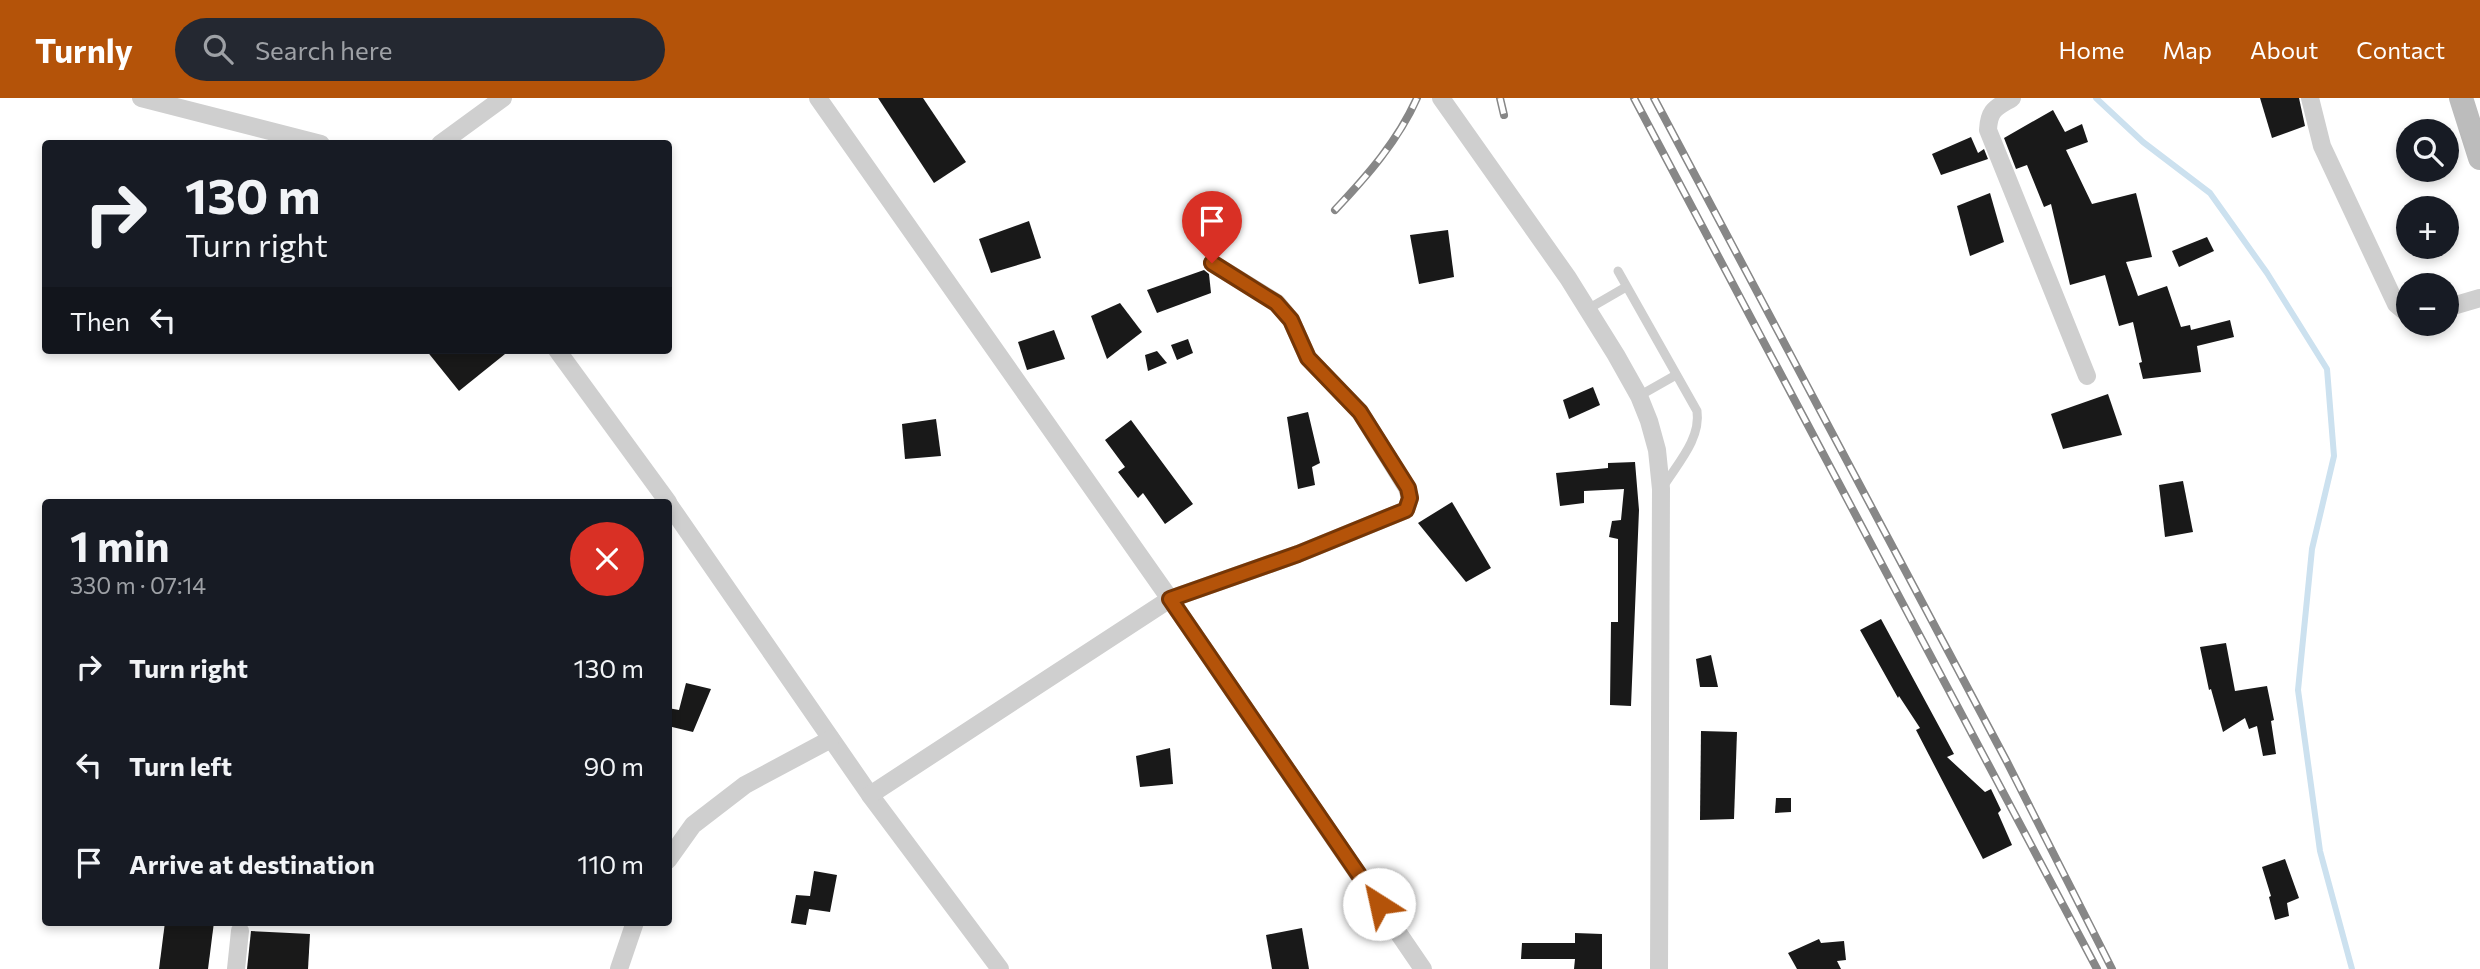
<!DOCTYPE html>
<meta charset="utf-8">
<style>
body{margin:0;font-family:Commissioner,sans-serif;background:#242831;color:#f1f3f6;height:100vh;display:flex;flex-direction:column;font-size:26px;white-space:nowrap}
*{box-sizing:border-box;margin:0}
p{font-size:23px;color:#9ea1a6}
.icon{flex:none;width:38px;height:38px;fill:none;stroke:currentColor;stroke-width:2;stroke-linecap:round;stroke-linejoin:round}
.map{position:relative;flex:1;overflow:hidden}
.side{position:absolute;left:42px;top:401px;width:630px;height:427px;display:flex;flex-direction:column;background:#171b24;border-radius:7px;box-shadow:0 4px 10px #0003}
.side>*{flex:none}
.guide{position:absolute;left:42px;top:42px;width:630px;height:214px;border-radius:7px;box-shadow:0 4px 10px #0003;background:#171b24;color:#f1f3f6;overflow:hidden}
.fabs{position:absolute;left:2396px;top:21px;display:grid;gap:14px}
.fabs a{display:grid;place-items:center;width:63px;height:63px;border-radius:50%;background:#171b24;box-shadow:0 4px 10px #0003;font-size:35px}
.pin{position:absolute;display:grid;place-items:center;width:60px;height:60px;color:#fff;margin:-72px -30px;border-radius:50% 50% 50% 0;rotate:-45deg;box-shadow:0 0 7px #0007}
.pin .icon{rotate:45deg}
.me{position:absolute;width:77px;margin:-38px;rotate:325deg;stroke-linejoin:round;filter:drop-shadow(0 0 5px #0008)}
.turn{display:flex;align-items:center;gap:24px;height:147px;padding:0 28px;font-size:32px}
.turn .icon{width:91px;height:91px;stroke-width:2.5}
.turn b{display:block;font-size:49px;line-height:60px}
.then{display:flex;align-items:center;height:66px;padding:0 28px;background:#0003;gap:14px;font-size:26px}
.round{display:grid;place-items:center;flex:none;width:74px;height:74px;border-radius:37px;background:#242831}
.overview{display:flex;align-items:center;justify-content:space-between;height:119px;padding:0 28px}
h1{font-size:42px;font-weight:700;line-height:52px}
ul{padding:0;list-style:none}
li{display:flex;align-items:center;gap:21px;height:98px;padding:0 28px}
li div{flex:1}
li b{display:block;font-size:26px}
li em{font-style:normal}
header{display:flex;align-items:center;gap:42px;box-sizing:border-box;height:98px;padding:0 35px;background:#b45309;color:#fff}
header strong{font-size:33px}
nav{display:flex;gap:38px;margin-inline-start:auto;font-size:24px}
.search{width:490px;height:63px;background:#242831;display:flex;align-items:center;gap:18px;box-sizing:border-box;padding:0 24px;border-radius:38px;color:#9ea1a6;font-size:26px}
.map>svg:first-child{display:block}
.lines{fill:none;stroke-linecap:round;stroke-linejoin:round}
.stream{stroke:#cce1ef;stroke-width:6}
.building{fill:#191919}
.service{stroke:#cfcfcf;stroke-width:9}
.minor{stroke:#cfcfcf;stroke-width:18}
.secondary{stroke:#bcbcbc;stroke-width:24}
.rail-casing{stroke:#878787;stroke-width:8}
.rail{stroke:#fff;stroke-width:5;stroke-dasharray:16;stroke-linecap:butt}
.route-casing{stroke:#753606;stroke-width:18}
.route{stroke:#b45309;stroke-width:12}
</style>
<header>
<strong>Turnly</strong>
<div class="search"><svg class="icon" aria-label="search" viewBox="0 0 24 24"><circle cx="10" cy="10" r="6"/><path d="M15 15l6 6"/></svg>Search here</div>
<nav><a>Home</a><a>Map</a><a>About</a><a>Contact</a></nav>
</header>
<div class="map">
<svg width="2480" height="871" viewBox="0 0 2480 871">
<rect width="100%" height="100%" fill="#fff"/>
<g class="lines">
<!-- stream -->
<path class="stream" d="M2096 0 2143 44 2210 95 2267 175 2327 271 2334 358 2312 451 2298 592 2320 753 2352 871"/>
</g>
<!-- building -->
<g class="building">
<path d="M878 0H923L966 64 934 85Z"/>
<path d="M2260 0H2299L2305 28 2272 40Z"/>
<path d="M2053 12 2065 34 2082 26 2088 44 2066 52 2092 106 2136 95 2152 159 2126 164 2138 198 2167 188 2181 229 2190 227 2191 232 2230 222 2234 239 2197 248 2201 274 2143 281 2139 265 2142 264 2133 224 2119 228 2105 177 2070 187 2051 106 2044 109 2027 67 2016 71 2004 40Z"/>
<path d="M1971 39 1978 55 1984 51 1988 61 1941 77 1932 56Z"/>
<path d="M1990 95 2004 144 1970 158 1957 108Z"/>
<path d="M1029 123 1041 160 991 175 979 141Z"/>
<path d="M1448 132 1454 179 1419 186 1410 137Z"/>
<path d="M2207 139 2214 153 2179 169 2172 153Z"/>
<path d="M1204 172 1209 176 1211 195 1157 215 1147 192Z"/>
<path d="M1120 205 1142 234 1107 261 1091 218Z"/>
<path d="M1054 232 1065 261 1027 272 1018 244Z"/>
<path d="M1188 241 1193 255 1177 262 1171 247Z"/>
<path d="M426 252H510L459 293Z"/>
<path d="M1157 253 1167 265 1148 273 1145 257Z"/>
<path d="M1593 289 1600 307 1569 321 1563 302Z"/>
<path d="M2108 296 2122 337 2063 351 2051 316Z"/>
<path d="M1308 314 1320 365 1312 369 1315 387 1298 391 1287 319Z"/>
<path d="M936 321 941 358 905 361 902 326Z"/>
<path d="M1131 322 1193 406 1165 426 1143 395 1138 400 1118 374 1125 369 1105 342Z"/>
<path d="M1635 364 1639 412 1631 608 1610 607 1611 524H1618V441L1609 439 1612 423 1621 422 1624 391 1584 393V405L1560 408 1556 375 1608 370V365Z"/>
<path d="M2183 383 2193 434 2165 439 2159 387Z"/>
<path d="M1452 404 1491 470 1466 484 1418 425Z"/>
<path d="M1881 521 1954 656 1947 659 1985 694 1991 691 2001 712 1998 715 2012 747 1983 761 1916 632 1920 630 1899 598 1898 600 1860 532Z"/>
<path d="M2226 545 2235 593 2267 588 2274 622 2271 623 2276 656 2263 658 2257 628 2249 631 2245 620 2223 634 2211 591 2209 592 2200 549Z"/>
<path d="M1711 557 1718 589H1700L1696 561Z"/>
<path d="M686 585 711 591 693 634 668 628V610L679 612Z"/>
<path d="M1701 633 1737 634 1734 721 1700 722Z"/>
<path d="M1170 650 1173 686 1140 689 1136 658Z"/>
<path d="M1776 700H1791V714L1775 715Z"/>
<path d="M2285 761 2299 800 2287 805 2289 818 2275 822 2269 799 2271 798 2262 769Z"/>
<path d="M814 773 837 777 830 814 809 811 806 827 791 825 796 797 810 798Z"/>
<path d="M165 824H214L208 871H159Z"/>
<path d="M1302 830 1309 871H1272L1266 837Z"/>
<path d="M251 833 310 836 308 871H247Z"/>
<path d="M1575 835 1602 836V871H1574L1575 861H1521L1522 845H1575Z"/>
<path d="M1819 841 1821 845 1844 843 1846 862 1837 863 1841 871H1797L1788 855Z"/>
</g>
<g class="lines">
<!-- service -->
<g class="service">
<path d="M1618 173 1697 313C1701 341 1677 366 1663 389"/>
<path d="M1588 211 1626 189"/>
<path d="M1639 298 1676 277"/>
</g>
<!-- minor -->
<g class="minor">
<path d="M141 0 321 46"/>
<path d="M818 0 1170 501 1423 871"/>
<path d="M1441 0 1568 180 1616 257 1639 298 1649 323 1657 352 1661 391 1659 871"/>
<path d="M2012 0C1996 10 1989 11 1988 32L2087 278"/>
<path d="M2310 0 2322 48 2396 206 2408 216"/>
<path d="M440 46 503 0"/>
<path d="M2446 210 2480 200"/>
<path d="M557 252 668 404"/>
<path d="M668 405 870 697 1000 871"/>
<path d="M870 697 1170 501 1298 456 1406 412 1410 400 1407 390 1360 314 1308 260 1291 222 1277 205 1212 165"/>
<path d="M668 762 693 727 745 687 831 641"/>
<path d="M236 871 240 833"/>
<path d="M619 871 635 824"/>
</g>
<!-- secondary -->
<path class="secondary" d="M2461 0 2480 60"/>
<defs>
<g id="rail">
<path d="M1500 0 1504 17"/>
<path d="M1634 0 2097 871"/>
<path d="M1654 0 2006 662 2112 871"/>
<path d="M1335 112C1367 78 1398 43 1417 0"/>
</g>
</defs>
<!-- rail casing -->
<use href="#rail" class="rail-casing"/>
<!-- rail -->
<use href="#rail" class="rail"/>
</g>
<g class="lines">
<defs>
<path id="route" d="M1212 165 1276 205 1291 222 1308 260 1360 314 1408 390 1410 400 1406 412 1298 456 1170 501 1379 806"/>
</defs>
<!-- route casing -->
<use href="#route" class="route-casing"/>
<!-- route -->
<use href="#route" class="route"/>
</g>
</svg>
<div class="fabs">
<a><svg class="icon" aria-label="search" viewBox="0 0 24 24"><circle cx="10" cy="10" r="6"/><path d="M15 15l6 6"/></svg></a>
<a>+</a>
<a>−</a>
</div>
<div class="pin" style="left:1212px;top:165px;background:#d93025"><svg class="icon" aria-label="arrive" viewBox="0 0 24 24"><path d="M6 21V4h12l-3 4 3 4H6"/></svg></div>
<svg class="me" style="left:1379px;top:806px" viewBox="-20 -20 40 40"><circle r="19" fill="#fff"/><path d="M0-13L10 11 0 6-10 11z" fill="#b45309"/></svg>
<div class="guide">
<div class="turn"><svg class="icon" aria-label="right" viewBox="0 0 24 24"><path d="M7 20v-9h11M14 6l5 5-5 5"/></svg><div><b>130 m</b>Turn right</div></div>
<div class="then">Then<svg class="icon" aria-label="left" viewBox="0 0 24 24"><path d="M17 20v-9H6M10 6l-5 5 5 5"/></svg></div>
</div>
<section class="side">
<div class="overview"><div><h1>1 min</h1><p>330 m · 07:14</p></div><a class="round" style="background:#d93025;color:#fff"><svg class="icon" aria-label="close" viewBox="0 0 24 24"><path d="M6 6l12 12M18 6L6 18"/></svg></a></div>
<ul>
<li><svg class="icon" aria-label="right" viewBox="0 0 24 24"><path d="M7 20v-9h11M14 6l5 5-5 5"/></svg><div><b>Turn right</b></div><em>130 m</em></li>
<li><svg class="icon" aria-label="left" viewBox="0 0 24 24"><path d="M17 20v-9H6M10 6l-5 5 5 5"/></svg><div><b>Turn left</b></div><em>90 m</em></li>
<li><svg class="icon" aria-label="arrive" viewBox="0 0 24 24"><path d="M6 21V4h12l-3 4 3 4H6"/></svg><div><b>Arrive at destination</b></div><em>110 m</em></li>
</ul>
</section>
</div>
